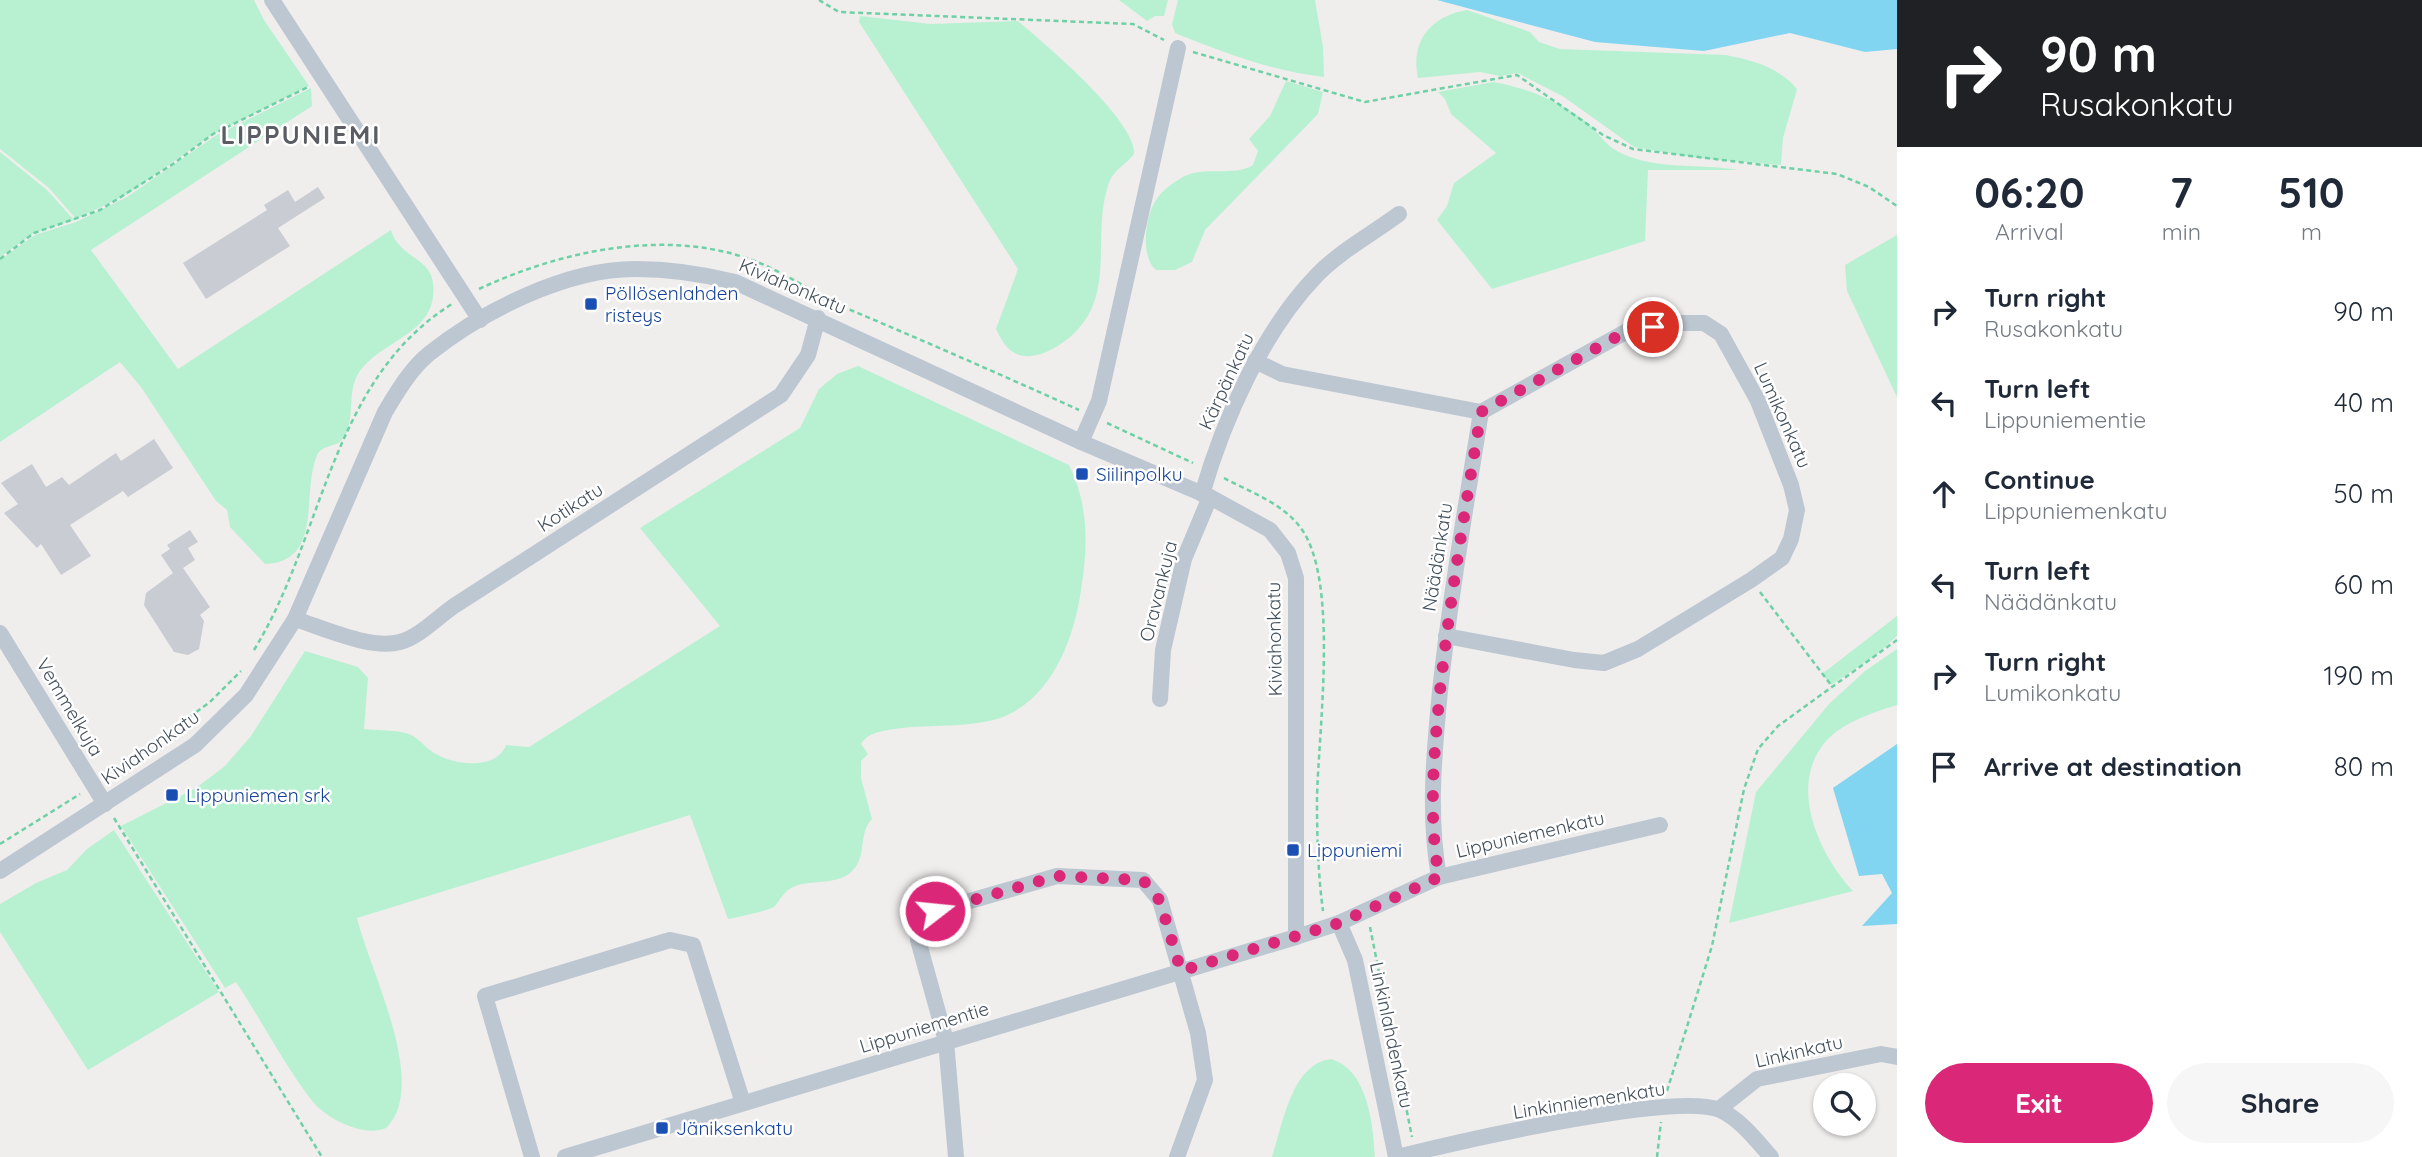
<!DOCTYPE html>
<meta charset="utf-8">
<style>
body{margin:0;font-family:Quicksand,sans-serif;background:#f6f6f7;color:#1f2937;height:100vh;display:flex;flex-direction:column;font-size:26px;white-space:nowrap}
*{box-sizing:border-box;margin:0}
p{font-size:23px;color:#747a83}
.icon{flex:none;width:38px;height:38px;fill:none;stroke:currentColor;stroke-width:2;stroke-linecap:round;stroke-linejoin:round}
.map{position:relative;flex:1;overflow:hidden}
.panel{display:flex;flex-direction:column;background:#fff;width:525px}
.panel>*{flex:none}
.guide{background:#202124;color:#fff;overflow:hidden}
.controls{position:absolute;left:1813px;top:1073px;display:grid;gap:14px}
.controls a{display:grid;place-items:center;width:63px;height:63px;border-radius:50%;background:#fff;box-shadow:0 2px 5px #0004;font-size:35px}
.pin{position:absolute;display:grid;place-items:center;width:60px;height:60px;color:#fff;margin:-30px;border:4px solid #fff;border-radius:50%;box-shadow:0 2px 7px #0007}
.me{position:absolute;width:77px;margin:-38px;rotate:74deg;stroke-linejoin:round;filter:drop-shadow(0 0 5px #0008)}
.turn{display:flex;align-items:center;gap:24px;height:147px;padding:0 28px;font-size:32px}
.turn .icon{width:91px;height:91px;stroke-width:2.5}
.turn b{display:block;font-size:49px;line-height:60px}
.eta{display:flex;justify-content:space-evenly;align-items:center;height:119px;text-align:center}
.eta b{font-size:42px;font-weight:700;line-height:49px}
.button{display:flex;gap:14px;margin-top:auto;padding:14px 28px}
.button a{flex:1;height:80px;border-radius:42px;background:#db2777;color:#fff;font-size:28px;font-weight:700;line-height:80px;text-align:center}
.button a+a{background:#f6f6f7;color:#1f2937}
ul{padding:0;list-style:none}
li{display:flex;align-items:center;gap:21px;height:91px;padding:0 28px}
li div{flex:1}
li b{display:block;font-size:26px}
li em{font-style:normal}
main{display:flex;flex:1;min-height:0}
.map>svg:first-child{display:block}
.green{fill:#b8f1d1}
.water{fill:#82d5f1}
.building{fill:#c9ccd3}
.lines{fill:none;stroke-linecap:round;stroke-linejoin:round}
.path{stroke:#6ed1a5;stroke-width:2.5;stroke-dasharray:5 3.5;stroke-linecap:butt}
.minor{stroke:#bdc7d1;stroke-width:16}
.route{stroke:#db2777;stroke-width:12;stroke-dasharray:0 21.6}
.transit-dot{fill:#1a4fb4;stroke:#fff;stroke-width:2.5}
.labels{text-anchor:middle;dominant-baseline:central;stroke-width:5;stroke-linejoin:round;paint-order:stroke}
.street-label{font-size:19px;fill:#44505c;stroke:#fff}
.transit-label{font-size:19px;fill:#164399;stroke:#fff;text-anchor:start}
.district-label{font-size:26px;font-weight:bold;letter-spacing:2px;fill:#5a5d63;stroke:#fff}
</style>
<main>
<div class="map">
<svg width="1897" height="1157" viewBox="0 0 1897 1157">
<rect width="100%" height="100%" fill="#f0eded"/>
<!-- green -->
<g class="green">
<path d="M0 0H254L264 20 309 86 213 134 126 195 76 219 49 188 0 149Z"/>
<path d="M1119 0H1168L1164 16H1155L1147 21Z"/>
<path d="M1178 0H1315L1323 47 1324 77C1271 71 1225 53 1175 33L1172 24Z"/>
<path d="M1467 10 1530 32 1539 42 1560 49 1726 55C1755 61 1778 67 1797 89L1783 138 1781 165 1698 158 1634 147 1564 97 1518 73 1500 76 1480 72 1418 78C1410 41 1431 16 1467 10Z"/>
<path d="M860 16 930 24 1018 21C1044 43 1137 121 1134 154 1125 166 1113 169 1108 186 1091 238 1118 297 1069 338 1059 346 1044 355 1031 356 1012 358 1003 344 996 329L1018 269 859 22Z"/>
<path d="M1286 81 1323 92 1318 114 1205 230 1192 262 1175 270H1156C1140 257 1145 216 1156 200 1162 190 1175 181 1185 176 1206 166 1234 177 1253 165L1258 151 1249 139 1270 116Z"/>
<path d="M1493 82C1528 88 1562 102 1590 125 1598 133 1607 146 1617 151 1653 171 1699 163 1738 170H1648L1645 241 1492 289 1437 220 1447 206 1454 183 1496 153 1451 114 1445 99 1438 92Z"/>
<path d="M311 88 312 106 91 250 178 369 391 230C399 258 430 257 433 283 439 335 380 339 358 374 346 394 357 423 341 441 334 447 325 445 318 453 300 491 325 562 265 564L230 527 227 510 216 501 141 387 120 362 0 442V260L35 235 76 222 127 197 215 136Z"/>
<path d="M0 152 47 190 74 220 34 233 0 257Z"/>
<path d="M1897 235V397L1847 291 1845 265Z"/>
<path d="M858 366 1069 465C1089 505 1088 547 1081 590 1073 646 1046 712 984 722 952 728 919 724 888 730 877 732 867 734 861 744L868 754 861 761V778L872 819C858 834 867 854 854 869 841 885 816 880 798 885 785 889 783 896 775 906 770 911 737 917 728 919L690 815 357 918C369 969 430 1085 386 1128 365 1138 327 1119 313 1102 284 1065 262 1021 236 982L225 988 121 826 196 788 225 766 251 736 305 651 358 667 368 678 364 729C378 731 402 729 413 736 420 740 426 748 434 753 453 765 496 771 506 745L529 747 720 626 640 528 800 428 819 389 837 374Z"/>
<path d="M1897 616V636L1876 655 1831 685 1822 674Z"/>
<path d="M1897 649V705C1874 712 1847 721 1830 737 1785 781 1818 854 1853 891L1729 923 1756 792 1829 704 1865 671Z"/>
<path d="M114 830 219 992 88 1070 0 932V904L36 883 67 870 87 849Z"/>
<path d="M1331 1059C1368 1070 1373 1124 1375 1157H1272C1283 1125 1291 1064 1331 1059Z"/>
</g>
<!-- water -->
<g class="water">
<path d="M1437 0H1897V49L1865 52 1790 33 1704 51 1595 42Z"/>
<path d="M1897 744V924L1862 926 1892 893 1882 874 1859 876 1833 788Z"/>
</g>
<!-- building -->
<g class="building">
<path d="M318 187 325 198 278 228 290 246 206 299 183 263 267 210 264 205 288 190 295 202Z"/>
<path d="M154 439 173 468 128 497 123 491 70 525 91 556 61 575 41 544 37 548 4 513 18 504 1 483 32 464 46 487 62 477 69 485 116 453 121 461Z"/>
<path d="M190 530 198 542 188 548 195 560 183 568 210 607 200 615 204 621 199 649 188 655 174 652 144 605 146 593 173 573 161 555 170 549 167 545Z"/>
</g>
<g class="lines">
<!-- path -->
<g class="path">
<path d="M819 0 839 12 1133 24 1164 40"/>
<path d="M1193 52 1365 102 1517 75 1603 135 1633 149 1837 174 1869 187 1897 206"/>
<path d="M0 259 34 233 100 210 173 164 213 134 308 87"/>
<path d="M479 289C560 251 665 228 752 260 785 272 814 294 846 308 924 341 1002 375 1079 410"/>
<path d="M1107 423 1193 463"/>
<path d="M1224 478C1250 492 1282 503 1300 527 1340 578 1318 733 1317 799 1317 837 1318 874 1323 911"/>
<path d="M1760 592 1831 685"/>
<path d="M254 650C324 537 330 380 452 304"/>
<path d="M107 777 210 702 241 671"/>
<path d="M114 818 322 1157"/>
<path d="M0 844 80 794"/>
<path d="M1370 927 1412 1137"/>
<path d="M1667 1091 1712 946 1744 789 1758 749 1778 726 1897 640"/>
<path d="M1657 1157 1661 1122"/>
</g>
<!-- minor -->
<g class="minor">
<path d="M272 0 480 320"/>
<path d="M1255 361 1282 374 1481 412 1629 330 1676 323H1704L1721 334 1758 401 1791 485 1797 510 1791 539 1782 558 1751 580 1638 649 1604 663 1574 660 1446 636"/>
<path d="M1081 442 1099 401 1178 48"/>
<path d="M1202 494C1224 419 1262 332 1317 275 1339 252 1372 234 1399 214"/>
<path d="M295 619C323 628 371 650 400 642 419 637 438 617 454 606L781 395 808 355 818 318"/>
<path d="M0 633 105 804"/>
<path d="M1160 699 1163 650 1184 559 1210 497"/>
<path d="M0 871 195 745 246 695 295 619 385 412C397 392 411 368 430 353 483 311 566 269 635 269 669 269 703 274 735 282L1081 442 1210 497 1270 530 1288 553 1296 578V937"/>
<path d="M1439 877C1428 815 1434 754 1440 691 1450 598 1466 505 1481 412"/>
<path d="M1339 923 1355 960 1396 1157"/>
<path d="M1719 1109 1757 1079 1881 1054 1897 1057"/>
<path d="M532 1157 485 996 670 940 693 945 743 1103"/>
<path d="M565 1157 1296 937 1339 923 1439 877 1660 825"/>
<path d="M956 1157 946 1041 918 940 921 922 935 911 1057 876 1143 880 1160 900 1198 1033 1205 1080 1177 1157"/>
<path d="M1397 1157C1453 1143 1675 1091 1720 1110 1740 1119 1757 1141 1771 1157"/>
</g>
</g>
<g class="lines">
<!-- route -->
<path class="route" d="M935 911 1057 876 1143 880 1160 901 1181 971 1339 923 1439 877C1428 815 1434 754 1440 691 1450 598 1466 505 1481 412L1629 330 1653 327"/>
</g>
<!-- markers -->
<g class="transit-dot">
<rect x="584" y="297" width="14" height="14" rx="3.5"/>
<rect x="1075" y="467" width="14" height="14" rx="3.5"/>
<rect x="165" y="788" width="14" height="14" rx="3.5"/>
<rect x="1286" y="843" width="14" height="14" rx="3.5"/>
<rect x="655" y="1121" width="14" height="14" rx="3.5"/>
</g>
<g class="labels">
<!-- street labels -->
<g class="street-label">
<text transform="translate(793 286) rotate(23)">Kiviahonkatu</text>
<text transform="translate(1226 381) rotate(-65)">Kärpänkatu</text>
<text transform="translate(1783 415) rotate(66)">Lumikonkatu</text>
<text transform="translate(570 507) rotate(-33)">Kotikatu</text>
<text transform="translate(1437 557) rotate(-81)">Näädänkatu</text>
<text transform="translate(1158 591) rotate(-76)">Oravankuja</text>
<text transform="translate(1274 639) rotate(-91)">Kiviahonkatu</text>
<text transform="translate(70 707) rotate(59)">Vemmelkuja</text>
<text transform="translate(150 747) rotate(-35)">Kiviahonkatu</text>
<text transform="translate(1530 834) rotate(-13)">Lippuniemenkatu</text>
<text transform="translate(924 1027) rotate(-17)">Lippuniementie</text>
<text transform="translate(1392 1035) rotate(78)">Linkinlahdenkatu</text>
<text transform="translate(1799 1051) rotate(-13)">Linkinkatu</text>
<text transform="translate(1589 1100) rotate(-9)">Linkinniemenkatu</text>
</g>
<!-- transit labels -->
<g class="transit-label">
<text x="605" y="293">Pöllösenlahden<tspan x="605" dy="22">risteys</tspan></text>
<text x="1096" y="474">Siilinpolku</text>
<text x="186" y="795">Lippuniemen srk</text>
<text x="1307" y="850">Lippuniemi</text>
<text x="676" y="1128">Jäniksenkatu</text>
</g>
<!-- district labels -->
<g class="district-label">
<text x="301" y="134">LIPPUNIEMI</text>
</g>
</g>
</svg>
<div class="controls">
<a><svg class="icon" aria-label="search" viewBox="0 0 24 24"><circle cx="10" cy="10" r="6"/><path d="M15 15l6 6"/></svg></a>
</div>
<div class="pin" style="left:1653px;top:327px;background:#d93025"><svg class="icon" aria-label="arrive" viewBox="0 0 24 24"><path d="M6 21V4h12l-3 4 3 4H6"/></svg></div>
<svg class="me" style="left:935px;top:911px" viewBox="-20 -20 40 40"><circle r="17" fill="#db2777" stroke="#fff" stroke-width="3"/><path d="M0-11L8 9 0 5-8 9z" fill="#fff"/></svg>
</div>
<section class="panel">
<div class="guide">
<div class="turn"><svg class="icon" aria-label="right" viewBox="0 0 24 24"><path d="M7 20v-9h11M14 6l5 5-5 5"/></svg><div><b>90 m</b>Rusakonkatu</div></div>
</div>
<div class="eta">
<div><b>06:20</b><p>Arrival</p></div>
<div><b>7</b><p>min</p></div>
<div><b>510</b><p>m</p></div>
</div>
<ul>
<li><svg class="icon" aria-label="right" viewBox="0 0 24 24"><path d="M7 20v-9h11M14 6l5 5-5 5"/></svg><div><b>Turn right</b><p>Rusakonkatu</p></div><em>90 m</em></li>
<li><svg class="icon" aria-label="left" viewBox="0 0 24 24"><path d="M17 20v-9H6M10 6l-5 5 5 5"/></svg><div><b>Turn left</b><p>Lippuniementie</p></div><em>40 m</em></li>
<li><svg class="icon" aria-label="ahead" viewBox="0 0 24 24"><path d="M12 20V5M6 11l6-6 6 6"/></svg><div><b>Continue</b><p>Lippuniemenkatu</p></div><em>50 m</em></li>
<li><svg class="icon" aria-label="left" viewBox="0 0 24 24"><path d="M17 20v-9H6M10 6l-5 5 5 5"/></svg><div><b>Turn left</b><p>Näädänkatu</p></div><em>60 m</em></li>
<li><svg class="icon" aria-label="right" viewBox="0 0 24 24"><path d="M7 20v-9h11M14 6l5 5-5 5"/></svg><div><b>Turn right</b><p>Lumikonkatu</p></div><em>190 m</em></li>
<li><svg class="icon" aria-label="arrive" viewBox="0 0 24 24"><path d="M6 21V4h12l-3 4 3 4H6"/></svg><div><b>Arrive at destination</b></div><em>80 m</em></li>
</ul>
<div class="button"><a>Exit</a><a>Share</a></div>
</section>
</main>
